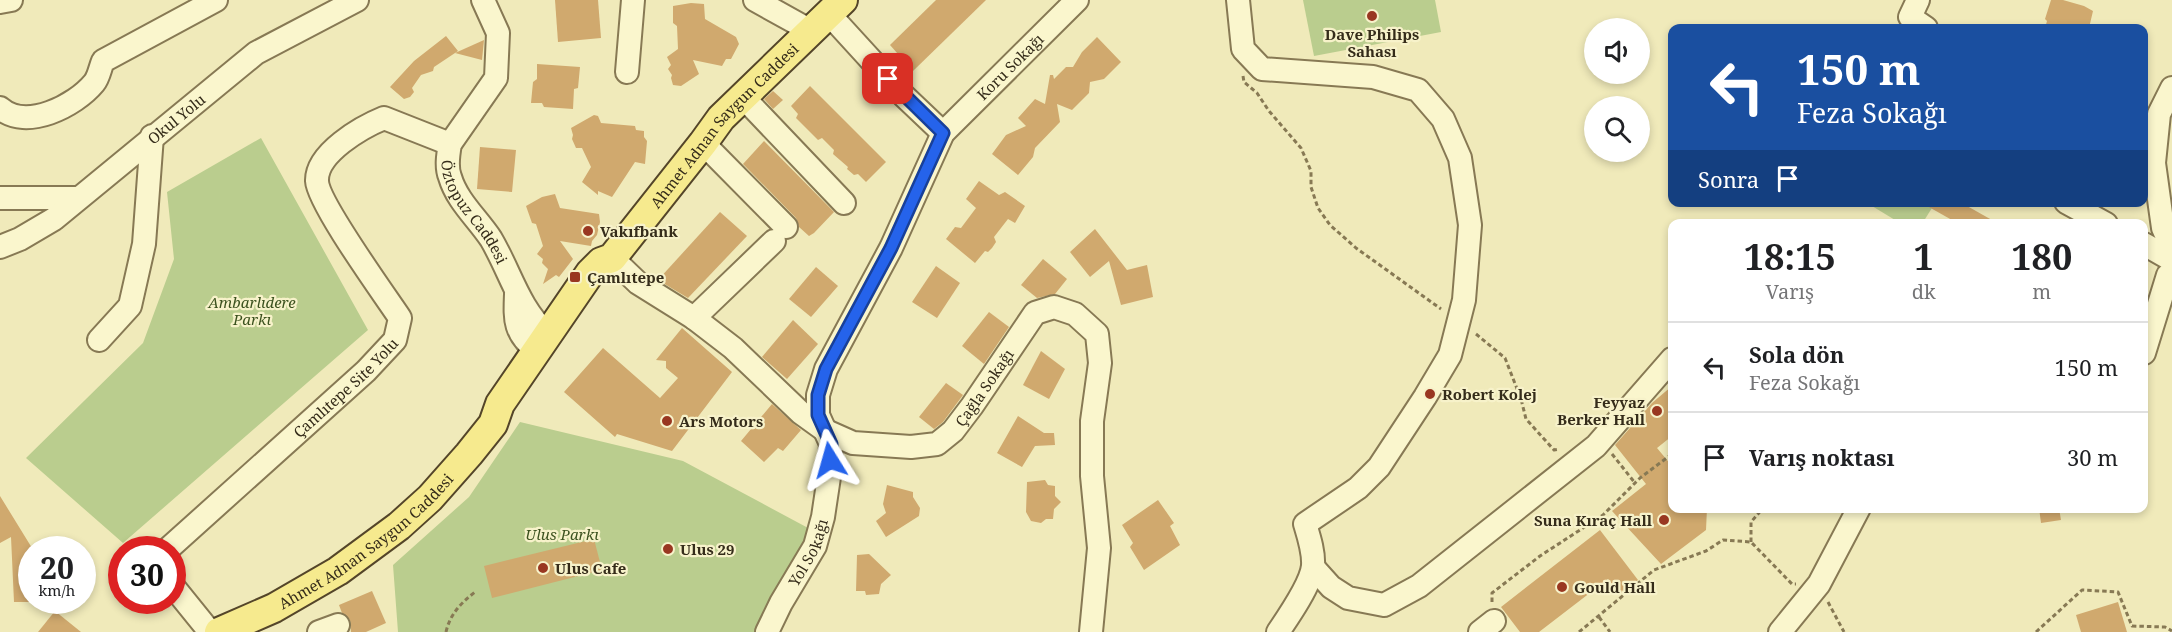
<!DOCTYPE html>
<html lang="tr">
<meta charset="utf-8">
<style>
body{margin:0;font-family:"Noto Serif",serif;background:#f2f2f2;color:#202124;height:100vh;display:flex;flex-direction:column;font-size:22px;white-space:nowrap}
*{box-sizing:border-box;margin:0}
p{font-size:20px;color:#757577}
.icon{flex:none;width:33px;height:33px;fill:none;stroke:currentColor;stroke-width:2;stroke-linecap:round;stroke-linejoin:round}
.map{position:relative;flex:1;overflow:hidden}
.side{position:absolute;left:1668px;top:219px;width:480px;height:294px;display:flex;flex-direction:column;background:#fff;border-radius:12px;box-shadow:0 3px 9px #0003}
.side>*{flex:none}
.top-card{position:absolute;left:1668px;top:24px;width:480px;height:183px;border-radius:12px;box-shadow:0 3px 9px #0003;background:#1a4fa0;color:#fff;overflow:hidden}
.fabs{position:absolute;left:1584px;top:18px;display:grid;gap:12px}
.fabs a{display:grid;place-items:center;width:66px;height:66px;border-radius:50%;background:#fff;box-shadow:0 3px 9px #0003;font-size:30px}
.speed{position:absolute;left:18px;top:536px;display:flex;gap:12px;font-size:30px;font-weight:700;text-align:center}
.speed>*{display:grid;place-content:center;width:78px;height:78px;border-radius:50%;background:#fff;box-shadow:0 3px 9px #0003;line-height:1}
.speed small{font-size:15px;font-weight:400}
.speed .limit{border:9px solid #d22;background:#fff;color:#111}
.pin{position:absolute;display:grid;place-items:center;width:51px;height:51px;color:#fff;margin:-26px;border-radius:12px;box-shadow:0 3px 9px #0006}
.me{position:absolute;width:66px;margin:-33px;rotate:352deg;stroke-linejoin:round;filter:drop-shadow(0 0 4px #0008)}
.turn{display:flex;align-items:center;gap:21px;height:126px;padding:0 30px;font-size:27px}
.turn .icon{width:78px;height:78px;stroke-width:2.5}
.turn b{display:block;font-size:42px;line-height:51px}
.then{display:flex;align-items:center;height:57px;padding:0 30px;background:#0003;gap:12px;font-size:22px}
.eta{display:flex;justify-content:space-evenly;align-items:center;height:102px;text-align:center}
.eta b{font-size:36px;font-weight:700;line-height:42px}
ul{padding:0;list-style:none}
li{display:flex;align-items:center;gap:18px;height:90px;padding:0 30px;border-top:2px solid #e0e0e0}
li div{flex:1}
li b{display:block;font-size:22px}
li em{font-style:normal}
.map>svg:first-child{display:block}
.green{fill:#bacd8e}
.building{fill:#d0a96e}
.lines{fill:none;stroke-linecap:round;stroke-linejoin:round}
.minor-casing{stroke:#877954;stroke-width:26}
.major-casing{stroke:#544529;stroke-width:32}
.path{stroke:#877954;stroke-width:3;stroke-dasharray:4.5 3;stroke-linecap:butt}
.minor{stroke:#faf6cd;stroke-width:22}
.major{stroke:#f6ea8e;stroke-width:28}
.route-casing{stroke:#184099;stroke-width:15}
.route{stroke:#2563eb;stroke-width:10}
.poi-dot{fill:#993721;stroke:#f7f2ca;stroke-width:2}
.labels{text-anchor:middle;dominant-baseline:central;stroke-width:4.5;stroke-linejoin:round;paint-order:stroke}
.poi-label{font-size:15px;font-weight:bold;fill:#352c1a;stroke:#f7f2ca;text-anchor:start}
.street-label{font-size:15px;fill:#352c1a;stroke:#f7f2ca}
.park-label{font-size:15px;font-style:italic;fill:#3c521f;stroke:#f7f2ca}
</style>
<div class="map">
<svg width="2172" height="632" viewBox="0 0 2172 632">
<rect width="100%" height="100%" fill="#f0eaba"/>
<!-- green -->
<g class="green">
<path d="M1303 0H1435L1441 32 1314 56Z"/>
<path d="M261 138 368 330 123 543 26 458 143 343 174 259 167 192Z"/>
<path d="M1867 203H1935L1922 224 1900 223Z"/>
<path d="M520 422 683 461 810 529 759 632H398L393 565 469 497Z"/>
</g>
<!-- building -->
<g class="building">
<path d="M555 0H598L601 38 558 42Z"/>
<path d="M936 0H986L913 71 890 45Z"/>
<path d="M2051 0H2063L2084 6 2093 11 2089 28H2045L2047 21 2045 19Z"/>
<path d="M691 3 704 4 705 19 736 37 739 44 731 59H726L722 66 693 60 699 74 681 86 673 85 671 78 672 75 668 69 671 65 667 57 678 49 677 26 673 23V6Z"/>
<path d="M446 36 458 51 434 67 433 71 421 75 412 88 414 92 410 97 404 99 390 87 414 61Z"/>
<path d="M1097 37 1121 62 1104 79 1090 82 1089 93 1072 110 1057 104 1060 122 1035 148 1033 157 1018 175 992 154 1006 135 1026 126 1018 118 1035 99 1045 104 1050 75H1053L1054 79 1066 67H1073L1082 52Z"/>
<path d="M484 40 482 60 455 53Z"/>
<path d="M537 64 580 67 578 88 574 89 573 109 544 107 542 103H531L533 82 537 79Z"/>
<path d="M810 86 886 162 866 182 858 174 854 175 847 169 848 167 833 154 834 150 822 138 818 140 796 118 798 114 791 106Z"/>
<path d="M773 91 783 100 773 109 764 99Z"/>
<path d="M594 115 598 116 601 123 635 126 636 130 644 131V137L647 141 645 164 635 162 612 197 598 191V195L582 182 591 167 582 148H576L572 139 573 135 571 128Z"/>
<path d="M764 141 834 212 814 233 809 236 799 227 796 218 743 164Z"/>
<path d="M480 147 516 150 512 192 477 189Z"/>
<path d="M979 181 999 195 1005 192 1025 206 1015 223 1008 219 994 237 996 242 992 248 988 252 985 251 975 263 946 239 955 227 961 228 976 208 966 199Z"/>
<path d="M555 194 560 208 599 214 600 222 597 235 592 241 591 246 560 241 573 259 559 277 556 275 543 284 548 269 542 263 543 259 537 254 543 246 536 224 532 223 526 206 542 197Z"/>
<path d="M1920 202H1960L1999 224H1959Z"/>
<path d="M720 212 747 236 688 298 658 280Z"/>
<path d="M1095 229 1127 270 1147 265 1153 297 1121 305 1109 261 1090 277 1070 252Z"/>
<path d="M1043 259 1067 279 1055 294 1037 298 1021 285Z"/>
<path d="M936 266 960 283 937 318 912 302Z"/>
<path d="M816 267 838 286 811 317 789 299Z"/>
<path d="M989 312 1009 327 984 364 962 346Z"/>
<path d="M793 320 818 344 787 379 762 357Z"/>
<path d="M682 328 732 372 672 451 617 434 615 437 564 392 603 348 660 398 678 378 666 368V361L656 360Z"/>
<path d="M1041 351 1065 369 1049 399 1023 385Z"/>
<path d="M946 383 963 395 943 422 934 429 919 417Z"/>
<path d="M1672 386V436L1657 448 1672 466V508H1707L1706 530 1661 564 1612 511 1646 484 1615 445 1652 403Z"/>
<path d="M772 404 801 430 783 451 778 448 764 462 741 441Z"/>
<path d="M1018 416 1044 433H1054L1055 445 1035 446 1022 467 997 453Z"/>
<path d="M1045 480 1048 485 1055 486V496L1061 502 1054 509 1053 519H1046L1041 523 1031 521 1026 512 1027 482Z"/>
<path d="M887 485 913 492V497L920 508 919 516 886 537 876 521 886 513 883 504Z"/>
<path d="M0 496 32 548V602H14L11 537 0 543Z"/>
<path d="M1158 500 1174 523 1170 526 1180 545 1144 570 1130 547 1133 543 1122 525Z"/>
<path d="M2039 508H2059L2061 520 2041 523Z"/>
<path d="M1600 530 1638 580 1620 594 1608 579 1539 632H1520L1501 607Z"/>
<path d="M594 539 602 570 492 598 484 566Z"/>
<path d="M869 554 891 575 881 584 879 594 866 595 865 591H856L857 555Z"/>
<path d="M372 591 386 623 366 632H351L350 620 342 613 339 605Z"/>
<path d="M2118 602 2127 632H2081L2076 615Z"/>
<path d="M55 611 81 632H38Z"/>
</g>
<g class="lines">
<defs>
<g id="minor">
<path id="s1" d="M483 0 498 33 496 78 450 144C448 155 446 167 450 177 457 201 477 218 491 239 511 273 518 307 548 335"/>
<path d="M755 0 811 31"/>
<path d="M1238 0 1243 49 1262 69 1373 77 1418 90 1443 119 1460 158 1470 225 1464 300 1450 355 1425 397 1379 467 1358 488 1305 524C1309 537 1314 552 1313 566 1311 584 1289 616 1278 632"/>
<path d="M1918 0 1910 17 1926 28"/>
<path d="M0 2 11 0"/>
<path d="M829 14 903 95 943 133"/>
<path d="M627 72 633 0"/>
<path d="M2172 88 2159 114 2154 163 2163 228 2172 248"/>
<path d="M743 97 844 203"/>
<path d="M0 108C26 131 75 106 94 83 99 77 100 68 103 61L216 0"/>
<path d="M703 143 786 227"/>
<path d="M0 198H77"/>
<path d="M2066 202 2106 224"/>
<path d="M2144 244 2172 260"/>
<path id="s2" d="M0 247 20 239 54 219 256 53 357 0"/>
<path id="s3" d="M612 258 638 283 694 318 733 348 801 413 826 431 853 443 911 447 937 444 953 431 972 406 1035 313 1054 307 1075 314 1097 334 1100 363 1092 421V476L1099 548 1091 632"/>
<path d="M516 294C515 320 514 333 537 351"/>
<path d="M694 318 774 241"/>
<path d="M99 340 130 306 144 244 152 136"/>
<path d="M2144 353 2168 275 2172 272"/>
<path id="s4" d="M168 549 366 371 395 340 400 318C384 294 318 203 317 181 316 153 362 127 384 118L450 144"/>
<path d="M1313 567 1331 587 1348 598 1384 605 1419 586 1596 446 1672 359"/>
<path d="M172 585 210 632"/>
<path d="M319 632 338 625"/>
<path id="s5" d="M767 632 781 603 815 546 823 517 829 477 831 444 818 415V395L826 369 891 248 943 133 1077 0"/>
<path d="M1480 632 1494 621"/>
<path d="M1780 632 1819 584 1859 508"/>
</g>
<g id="major">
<path id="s6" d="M219 632 274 608 338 571 399 526 430 498 469 454 493 424 500 404 590 273 601 262 612 258 703 143 721 118 843 0"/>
</g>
</defs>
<!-- minor casing -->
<use href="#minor" class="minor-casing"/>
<!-- major casing -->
<use href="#major" class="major-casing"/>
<!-- path -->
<g class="path">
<path d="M1243 76 1244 82 1257 93 1269 111 1301 148 1311 171V187L1318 208 1330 225 1356 248 1441 309"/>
<path d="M1476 334 1505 358 1521 399 1526 419 1554 450 1559 449"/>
<path d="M1612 454 1635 483"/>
<path d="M1751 542V522L1763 508"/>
<path d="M1492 602V593L1540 556 1603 515 1640 478 1672 454"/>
<path d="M1828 602 1844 632"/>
<path d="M1599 617 1610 632"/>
<path d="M446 632C450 614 461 603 475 592"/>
<path d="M1579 632 1654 570 1706 551 1723 540 1751 542 1792 584H1796"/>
<path d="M2036 632 2082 590 2118 592 2132 626 2165 627 2172 631"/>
</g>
<!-- minor -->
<use href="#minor" class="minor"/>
<!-- major -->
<use href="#major" class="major"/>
</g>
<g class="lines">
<defs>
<path id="route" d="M830 460 831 444 818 415V395L826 369 891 248 943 133 888 79"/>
</defs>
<!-- route casing -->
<use href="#route" class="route-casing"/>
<!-- route -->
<use href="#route" class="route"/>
</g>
<!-- markers -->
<g class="poi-dot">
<circle cx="1372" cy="16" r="6"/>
<circle cx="588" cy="231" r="6"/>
<rect x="569" y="271" width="12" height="12" rx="3"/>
<circle cx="1430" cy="394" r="6"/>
<circle cx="1657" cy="411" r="6"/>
<circle cx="667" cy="421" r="6"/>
<circle cx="1664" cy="520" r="6"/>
<circle cx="668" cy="549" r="6"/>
<circle cx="543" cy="568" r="6"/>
<circle cx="1562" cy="587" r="6"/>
</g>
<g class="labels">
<!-- poi labels -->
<g class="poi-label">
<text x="1372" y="34" text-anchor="middle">Dave Philips<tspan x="1372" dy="17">Sahası</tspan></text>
<text x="600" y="231">Vakıfbank</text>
<text x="587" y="277">Çamlıtepe</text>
<text x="1442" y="394">Robert Kolej</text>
<text x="1645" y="402" text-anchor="end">Feyyaz<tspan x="1645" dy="17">Berker Hall</tspan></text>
<text x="679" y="421">Ars Motors</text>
<text x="1652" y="520" text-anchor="end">Suna Kıraç Hall</text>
<text x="680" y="549">Ulus 29</text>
<text x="555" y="568">Ulus Cafe</text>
<text x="1574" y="587">Gould Hall</text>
</g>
<!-- street labels -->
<g class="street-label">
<text stroke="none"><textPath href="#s5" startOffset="639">Koru Sokağı</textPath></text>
<text stroke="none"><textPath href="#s2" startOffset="219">Okul Yolu</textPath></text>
<text stroke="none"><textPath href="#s6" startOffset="730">Ahmet Adnan Saygun Caddesi</textPath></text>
<text stroke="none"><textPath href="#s1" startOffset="237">Öztopuz Caddesi</textPath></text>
<text stroke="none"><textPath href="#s4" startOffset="240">Çamlıtepe Site Yolu</textPath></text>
<text stroke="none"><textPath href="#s3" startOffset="464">Çağla Sokağı</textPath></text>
<text stroke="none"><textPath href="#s6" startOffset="174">Ahmet Adnan Saygun Caddesi</textPath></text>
<text stroke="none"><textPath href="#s5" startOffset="90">Yol Sokağı</textPath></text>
</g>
<!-- park labels -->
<g class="park-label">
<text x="252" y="302">Ambarlıdere<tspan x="252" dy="17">Parkı</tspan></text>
<text x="562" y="534">Ulus Parkı</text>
</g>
</g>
</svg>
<div class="fabs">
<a><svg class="icon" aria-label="sound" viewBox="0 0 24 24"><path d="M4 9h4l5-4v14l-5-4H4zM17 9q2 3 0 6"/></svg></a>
<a><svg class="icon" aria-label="search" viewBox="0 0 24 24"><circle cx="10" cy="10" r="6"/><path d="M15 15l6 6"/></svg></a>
</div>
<div class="speed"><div>20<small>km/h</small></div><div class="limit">30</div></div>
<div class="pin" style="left:888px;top:79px;background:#d93025"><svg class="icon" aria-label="arrive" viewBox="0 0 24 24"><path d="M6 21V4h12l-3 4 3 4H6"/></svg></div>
<svg class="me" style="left:830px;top:460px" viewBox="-20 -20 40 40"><path d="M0-17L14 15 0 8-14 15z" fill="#2563eb" stroke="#fff" stroke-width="4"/></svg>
<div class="top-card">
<div class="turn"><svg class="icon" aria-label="left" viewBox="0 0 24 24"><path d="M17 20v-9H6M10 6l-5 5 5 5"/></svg><div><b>150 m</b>Feza Sokağı</div></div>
<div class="then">Sonra<svg class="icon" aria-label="arrive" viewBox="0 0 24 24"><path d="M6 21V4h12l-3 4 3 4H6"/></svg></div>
</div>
<section class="side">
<div class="eta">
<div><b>18:15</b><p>Varış</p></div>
<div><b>1</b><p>dk</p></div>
<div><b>180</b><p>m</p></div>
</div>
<ul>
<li><svg class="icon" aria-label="left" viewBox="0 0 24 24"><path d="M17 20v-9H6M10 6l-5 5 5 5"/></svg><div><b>Sola dön</b><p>Feza Sokağı</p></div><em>150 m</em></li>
<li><svg class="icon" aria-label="arrive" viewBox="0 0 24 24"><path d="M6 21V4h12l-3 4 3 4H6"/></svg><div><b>Varış noktası</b></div><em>30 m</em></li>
</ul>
</section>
</div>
